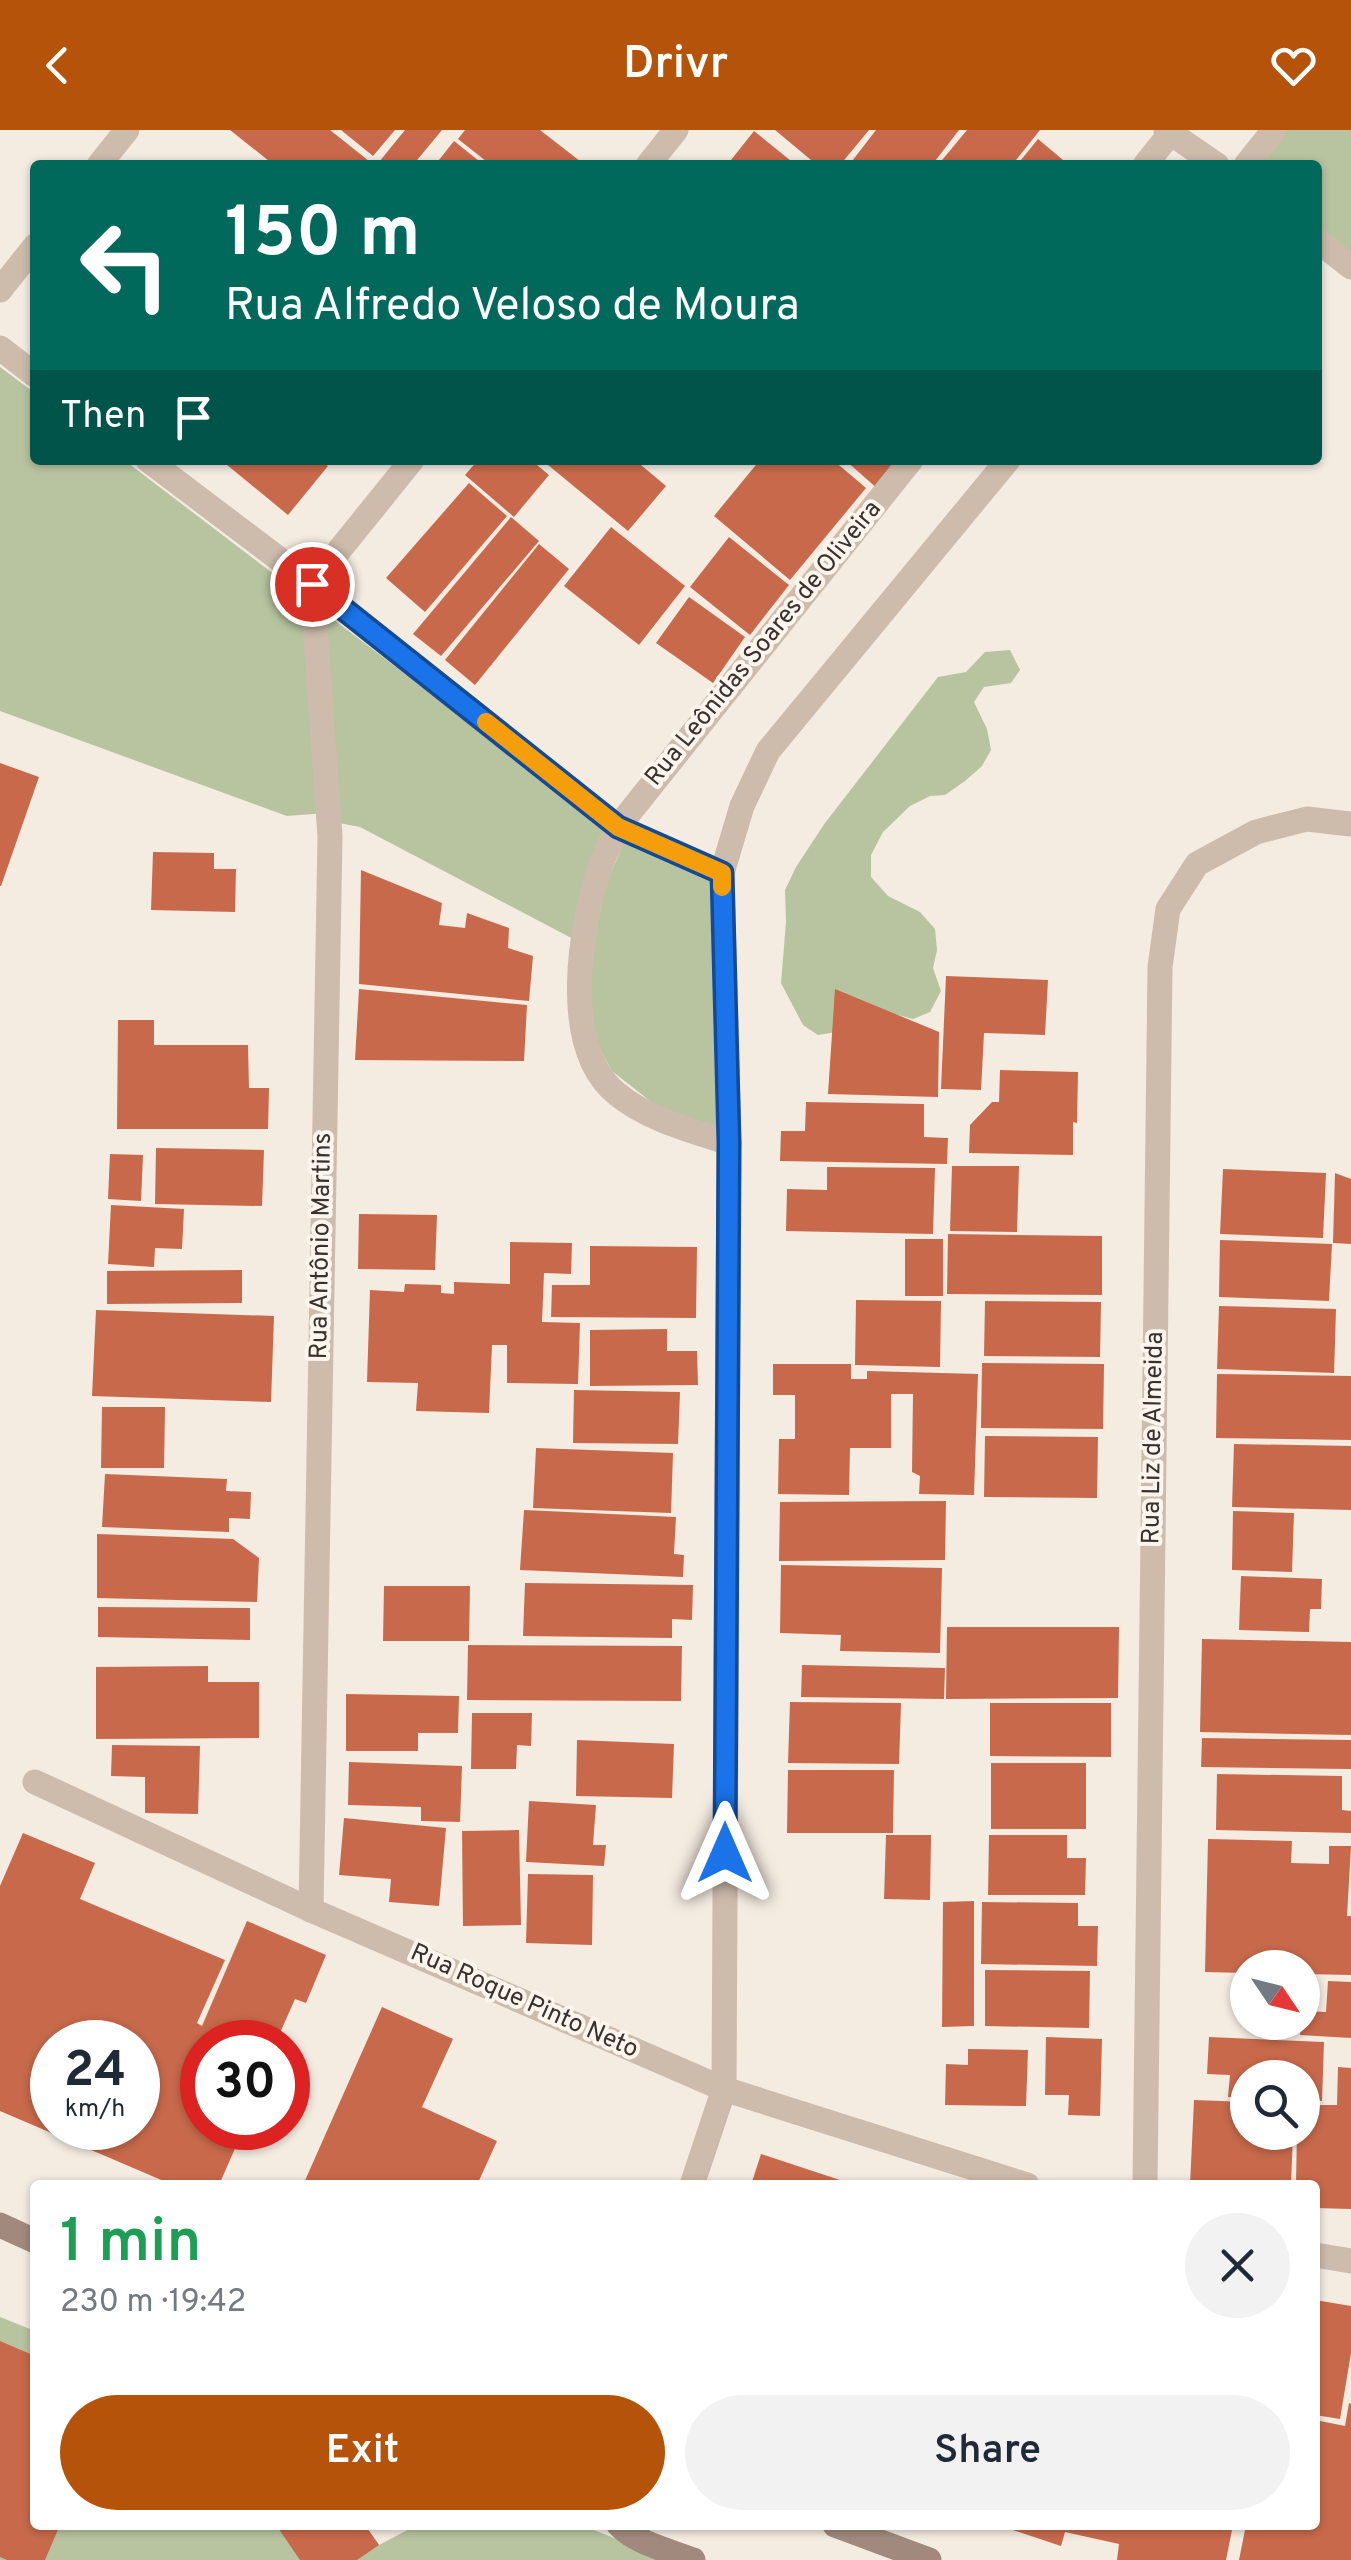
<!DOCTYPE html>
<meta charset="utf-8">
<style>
body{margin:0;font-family:Overpass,sans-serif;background:#f2f2f3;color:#1f2937;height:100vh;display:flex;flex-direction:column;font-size:38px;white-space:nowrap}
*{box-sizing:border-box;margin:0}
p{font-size:32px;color:#747a83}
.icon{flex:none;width:55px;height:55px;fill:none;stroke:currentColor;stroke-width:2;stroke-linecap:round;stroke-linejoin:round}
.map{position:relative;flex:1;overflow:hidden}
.panel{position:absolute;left:30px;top:2050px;width:1290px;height:350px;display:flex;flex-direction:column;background:#fff;border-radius:10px;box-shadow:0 2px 8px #0004}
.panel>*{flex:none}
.top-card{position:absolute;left:30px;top:30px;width:1292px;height:305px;border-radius:10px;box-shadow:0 2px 8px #0004;background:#00695c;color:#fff;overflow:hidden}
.needle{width:65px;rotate:125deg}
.controls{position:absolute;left:1230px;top:1820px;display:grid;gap:20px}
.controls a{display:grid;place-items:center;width:90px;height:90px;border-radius:50%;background:#fff;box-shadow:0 2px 8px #0004;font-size:50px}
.speed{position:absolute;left:30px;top:1890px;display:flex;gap:20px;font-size:50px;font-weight:700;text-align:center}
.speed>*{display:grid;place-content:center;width:130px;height:130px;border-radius:50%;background:#fff;box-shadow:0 2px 8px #0004;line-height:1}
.speed small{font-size:25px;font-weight:400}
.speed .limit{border:15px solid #d22;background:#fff;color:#111}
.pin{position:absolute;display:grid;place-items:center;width:85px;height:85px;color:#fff;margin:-42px;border:5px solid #fff;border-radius:50%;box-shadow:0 2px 10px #0007}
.me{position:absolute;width:110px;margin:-55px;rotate:0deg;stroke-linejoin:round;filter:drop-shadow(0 0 8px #0008)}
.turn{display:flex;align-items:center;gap:35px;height:210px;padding:0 30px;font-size:45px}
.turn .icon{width:130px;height:130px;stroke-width:2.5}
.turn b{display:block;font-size:70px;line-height:85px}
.then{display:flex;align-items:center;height:95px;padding:0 30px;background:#0003;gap:20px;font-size:38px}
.round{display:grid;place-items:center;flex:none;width:105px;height:105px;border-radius:52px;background:#f2f2f3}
.overview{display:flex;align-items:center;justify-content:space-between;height:170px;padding:0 30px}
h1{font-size:60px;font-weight:600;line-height:75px;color:#1e9e55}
.button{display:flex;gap:20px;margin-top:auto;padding:20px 30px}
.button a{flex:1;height:115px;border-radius:60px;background:#b45309;color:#fff;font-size:40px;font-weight:600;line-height:115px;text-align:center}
.button a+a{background:#f2f2f3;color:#1f2937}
header{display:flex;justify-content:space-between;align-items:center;height:130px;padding:0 30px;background:#b45309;color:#fff;font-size:45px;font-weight:600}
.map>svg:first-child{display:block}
.green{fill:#b8c4a0}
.building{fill:#c8694b;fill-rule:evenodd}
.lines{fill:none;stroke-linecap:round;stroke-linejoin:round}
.street{stroke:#cdbbac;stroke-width:25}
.secondary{stroke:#a18a7d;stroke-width:25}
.route-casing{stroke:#114b97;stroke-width:25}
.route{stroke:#1a73e8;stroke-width:18}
.slow{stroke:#f59e0b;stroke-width:18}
.labels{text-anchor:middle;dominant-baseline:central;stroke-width:8;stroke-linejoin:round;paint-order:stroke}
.street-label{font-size:25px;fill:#3b302b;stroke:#fbf5ee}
</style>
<header><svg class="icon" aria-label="back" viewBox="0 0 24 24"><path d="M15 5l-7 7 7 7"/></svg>Drivr<svg class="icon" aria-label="heart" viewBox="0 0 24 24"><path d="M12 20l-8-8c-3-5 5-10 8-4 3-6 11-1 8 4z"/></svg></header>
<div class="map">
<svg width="1351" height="2430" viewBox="0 0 1351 2430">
<rect width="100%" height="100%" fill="#f4ebe1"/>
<!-- green -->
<g class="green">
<path d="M1282 0H1351V130L1318 103V35H1255Z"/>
<path d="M0 237 35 263V330H124L610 700 579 812 360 697 323 690 326 683 287 686 0 581Z"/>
<path d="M1010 520 1020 540 1011 553 984 557 974 572 987 599 991 620 982 636 965 651 945 665 930 666 910 676 883 702 871 725V747L888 766 920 782 935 799 937 820 933 838 941 861 930 882 913 889 891 883 836 902 818 905 803 895 781 853 786 792 785 760 796 737 825 693 938 547 966 542 985 522Z"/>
<path d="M624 712 715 750 718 999 659 978 612 941 592 905 587 866 602 764Z"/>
<path d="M0 2187 35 2201V2395H365L379 2415 417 2395H581L670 2430H0Z"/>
</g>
<!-- building -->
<g class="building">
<path d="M230 0H330L374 35H274Z"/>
<path d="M341 0H395L373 26Z"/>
<path d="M405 0H442L413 35H383L379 32Z"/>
<path d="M465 0H540L585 35H491L458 9Z"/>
<path d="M775 0H869L840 35H817Z"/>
<path d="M876 0H959L932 35H849Z"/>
<path d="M967 0H1040L1012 35H938Z"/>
<path d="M754 1 796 35H727Z"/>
<path d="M1038 9 1069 35H1017Z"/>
<path d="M454 11 484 35H435Z"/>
<path d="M221 330H320L328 336 288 385Z"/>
<path d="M478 330H531L549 345 514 387 465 345Z"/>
<path d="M542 330H635L666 356 628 401Z"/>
<path d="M760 330H833L866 358 790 450 714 386Z"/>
<path d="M845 330H904L879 360Z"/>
<path d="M469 353 507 386 425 482 386 448Z"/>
<path d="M511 387 539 411 441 526 413 504Z"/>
<path d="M611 397 685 456 639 515 564 456Z"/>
<path d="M729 407 789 455 750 505 690 457Z"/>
<path d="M539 414 569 439 475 555 445 530Z"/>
<path d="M689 467 745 507 713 553 656 513Z"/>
<path d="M0 633 39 647 1 756H0Z"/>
<path d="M153 722 214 723V739H236L235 782 151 780Z"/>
<path d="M361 740 442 773 439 795 465 798 467 783 509 798 508 818 533 826 529 871 359 854Z"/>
<path d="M946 846 1048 850 1045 905 984 903 981 960 941 959Z"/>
<path d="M359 859 527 875 524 931 355 930Z"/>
<path d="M835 859 939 902 938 967 828 964Z"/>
<path d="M118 890H154V915H248L249 958H269L268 999H117Z"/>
<path d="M1000 940 1078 942 1077 993 1073 992V1025L969 1023 970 995 992 972H999Z"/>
<path d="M806 972 924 974V1007L948 1008 947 1034 780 1031 781 1001H805Z"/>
<path d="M156 1018 264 1020 262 1076 155 1074Z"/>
<path d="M110 1024 143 1025 141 1071 108 1069Z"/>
<path d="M952 1036H1019L1017 1102 950 1101Z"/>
<path d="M827 1037 935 1038 933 1104 786 1101 787 1059 827 1060Z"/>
<path d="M1223 1039 1326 1043 1323 1108 1220 1104Z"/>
<path d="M1335 1043 1351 1049V1114L1333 1113Z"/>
<path d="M111 1075 184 1079 182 1119 155 1118 154 1137 108 1134Z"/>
<path d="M359 1084 437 1085 435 1140 358 1139Z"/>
<path d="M948 1104 1102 1106V1165L947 1164Z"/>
<rect x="905" y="1109" width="38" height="57"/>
<path d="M1220 1110 1332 1114 1329 1171 1219 1167Z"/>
<path d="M510 1112 572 1113 571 1144 544 1143 542 1192 580 1193 578 1254 507 1253V1215H492L489 1283 416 1281 418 1253 367 1252 370 1160 404 1162 405 1154 441 1155V1163L454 1164V1152L510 1154Z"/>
<path d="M590 1116 697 1117 696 1188 551 1187 552 1155H590Z"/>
<path d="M242 1140V1173L107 1174V1141Z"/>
<path d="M856 1170 941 1171 940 1237 855 1235Z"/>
<path d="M985 1171 1101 1172 1100 1227 984 1226Z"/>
<path d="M1219 1176 1336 1179 1334 1243 1217 1239Z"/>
<path d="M96 1180 274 1186 271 1272 92 1266Z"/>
<path d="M667 1199V1221H697L698 1255 590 1256V1200Z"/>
<path d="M982 1233 1104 1234 1103 1299 981 1298Z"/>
<path d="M773 1234H851V1249H867V1241L978 1244 974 1365 919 1364 920 1346 912 1342 913 1264H891V1318H850L849 1365 778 1364 779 1309H795V1265H773Z"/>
<path d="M1217 1244 1351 1246V1310L1216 1308Z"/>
<path d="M574 1260 680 1262 678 1314 573 1313Z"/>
<path d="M102 1277H165L164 1338H101Z"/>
<path d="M985 1306 1098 1307 1097 1368 984 1367Z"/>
<path d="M1234 1314 1351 1316V1380L1232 1377Z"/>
<path d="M536 1318 673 1323 671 1383 533 1378Z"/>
<path d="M105 1344 227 1349 226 1361 251 1362 250 1389 229 1388V1402L102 1397Z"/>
<path d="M946 1371 945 1430 779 1431 780 1372Z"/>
<path d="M524 1380 676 1387 674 1424 684 1425 683 1447 520 1440Z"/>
<path d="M1233 1381 1294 1383 1292 1442 1232 1440Z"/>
<path d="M97 1404 233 1409 259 1428 257 1472 97 1468Z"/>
<path d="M781 1435 942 1438 940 1523 840 1521 841 1505 780 1503Z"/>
<path d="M1241 1446 1322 1449 1321 1479H1310L1309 1502 1239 1500Z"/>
<path d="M525 1453 693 1455 692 1490 672 1489V1508L523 1506Z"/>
<path d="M384 1456H470L469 1511H383Z"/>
<path d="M98 1477 250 1478V1510L98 1507Z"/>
<path d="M947 1497H1119L1118 1568 946 1569Z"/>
<path d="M1202 1509 1351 1512V1605L1200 1602Z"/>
<path d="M468 1515 682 1516 681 1571 467 1570Z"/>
<path d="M802 1535 945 1538 944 1569 801 1567Z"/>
<path d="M208 1536V1552H259V1608L96 1609V1537Z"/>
<path d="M346 1564 459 1566 458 1603H418V1621H346Z"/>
<path d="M790 1572 901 1573 899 1634 788 1633Z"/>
<path d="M990 1573H1111V1627L990 1626Z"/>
<path d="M472 1583H532L531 1616 517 1615 516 1639H471Z"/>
<path d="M1202 1608 1351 1610V1639L1201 1637Z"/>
<path d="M577 1610 674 1614 672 1668 576 1666Z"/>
<path d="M112 1615 200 1616 198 1684 145 1683V1647L111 1646Z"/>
<path d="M349 1632 462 1636 460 1692 421 1691V1677L348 1675Z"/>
<rect x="991" y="1633" width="95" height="66"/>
<path d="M788 1640H894L893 1703H787Z"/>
<path d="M1217 1644 1342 1646V1680L1351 1681V1703L1216 1700Z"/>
<path d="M529 1671 596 1675 593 1715H606L604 1736 526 1732Z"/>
<path d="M344 1688 446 1698 439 1776 389 1772 391 1749 339 1745Z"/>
<path d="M519 1700 521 1795 463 1796 462 1701Z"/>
<path d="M23 1703 95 1733 80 1769 225 1830 197 1893 202 1896 247 1791 326 1825 306 1873 295 1869 276 1912H202V1998H244L219 2055H173L0 1981V1756ZM52 1912H138V1998H52Z"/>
<path d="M886 1705H931L930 1770 884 1769Z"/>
<path d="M989 1705H1067V1728H1086L1085 1765H988Z"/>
<path d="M1208 1709 1292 1711 1291 1733 1329 1734V1716H1351L1347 1786H1351V1845L1302 1844V1838H1248V1843L1205 1842Z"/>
<path d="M528 1744 593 1745 592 1815 526 1813Z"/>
<path d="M974 1771V1896L942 1897 943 1772Z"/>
<path d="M982 1772 1078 1773V1796H1098L1097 1836 981 1834Z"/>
<path d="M985 1840 1090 1841 1089 1898 985 1896Z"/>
<path d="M1328 1851 1351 1852V1908L1300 1905 1302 1881 1326 1882Z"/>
<path d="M382 1877 453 1909 422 1977 497 2011 477 2055H303Z"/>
<path d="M1046 1907 1102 1909 1100 1986 1068 1985 1069 1965H1045Z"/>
<path d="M1209 1907 1324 1912 1322 1971 1302 1970V1948H1248V1968L1228 1967 1230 1945 1207 1944Z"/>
<path d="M968 1919 1028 1920 1026 1976 945 1975 946 1934 968 1935Z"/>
<path d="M1338 1937 1351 1938V2079L1315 2078V2055H1296L1297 2002H1302V1975H1337Z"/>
<path d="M1194 1970 1248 1972V2002H1293L1291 2055H1190Z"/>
<path d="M761 2024 852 2054V2055H751Z"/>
<path d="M1315 2170 1351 2176V2223L1340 2289 1315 2285Z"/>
<path d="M0 2211 35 2226V2395H60L45 2430H7L0 2427Z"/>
<path d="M1349 2273 1351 2274V2430H1239L1246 2395H1315V2290L1345 2296Z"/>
<path d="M276 2395H365L379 2415 357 2430H300Z"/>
<path d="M998 2395H1233L1226 2430H1117L1119 2414 1065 2402 1061 2416Z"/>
</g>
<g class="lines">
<!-- street -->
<g class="street">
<path d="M1166 0 1217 35"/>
<path d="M99 35 127 0"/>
<path d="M648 35 676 0"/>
<path d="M1145 35 1173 0"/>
<path d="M1246 35 1274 0"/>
<path d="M1318 111 1351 137"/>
<path d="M0 160 35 116"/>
<path d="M0 218 35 245"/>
<path d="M148 330 312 454 618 697 722 743"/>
<path d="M729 1013C691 1000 649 990 617 964 559 917 580 794 602 732 606 720 613 708 618 697L911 330"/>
<path d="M35 1652 311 1780 724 1959 1027 2055"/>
<path d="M311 1780 330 706 312 454 412 330"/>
<path d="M692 2055 724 1959 729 1013 722 743 742 676 768 621 1008 330"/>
<path d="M1145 2055 1160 837 1168 779 1197 734 1256 702 1307 689 1351 694"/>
<path d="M1315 2125 1351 2131"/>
</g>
<!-- secondary -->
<g class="secondary">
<path d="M0 2095 35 2111"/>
<path d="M619 2395C636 2413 670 2421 693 2430"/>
<path d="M835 2395 929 2430"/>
</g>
</g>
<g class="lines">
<defs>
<path id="route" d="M312 454 618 697 722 743 729 1012 725 1723"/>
</defs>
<!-- route casing -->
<use href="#route" class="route-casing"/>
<!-- route -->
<use href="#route" class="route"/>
<!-- slow -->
<path class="slow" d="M486 592 618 697 722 743V757"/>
</g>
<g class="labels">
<!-- street labels -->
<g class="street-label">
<text transform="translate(764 514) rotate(-51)">Rua Leônidas Soares de Oliveira</text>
<text transform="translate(322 1116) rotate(-89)">Rua Antônio Martins</text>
<text transform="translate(1154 1308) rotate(-89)">Rua Liz de Almeida</text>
<text transform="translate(524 1872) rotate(24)">Rua Roque Pinto Neto</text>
</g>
</g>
</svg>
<div class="controls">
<a><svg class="needle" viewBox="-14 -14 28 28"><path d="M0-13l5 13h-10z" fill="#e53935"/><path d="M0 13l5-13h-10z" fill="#747a83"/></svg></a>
<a><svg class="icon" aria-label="search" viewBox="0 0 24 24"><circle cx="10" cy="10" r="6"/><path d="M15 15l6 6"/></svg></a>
</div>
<div class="speed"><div>24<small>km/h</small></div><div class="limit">30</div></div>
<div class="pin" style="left:312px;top:454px;background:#d93025"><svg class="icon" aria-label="arrive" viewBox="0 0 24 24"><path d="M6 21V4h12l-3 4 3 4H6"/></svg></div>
<svg class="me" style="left:725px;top:1723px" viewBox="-20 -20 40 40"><path d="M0-17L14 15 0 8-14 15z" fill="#1a73e8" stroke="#fff" stroke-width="4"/></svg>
<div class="top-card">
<div class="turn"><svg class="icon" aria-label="left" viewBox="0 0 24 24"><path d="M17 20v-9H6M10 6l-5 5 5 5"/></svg><div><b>150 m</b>Rua Alfredo Veloso de Moura</div></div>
<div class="then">Then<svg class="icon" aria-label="arrive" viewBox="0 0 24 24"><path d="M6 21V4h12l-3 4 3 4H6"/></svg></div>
</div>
<section class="panel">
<div class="overview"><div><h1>1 min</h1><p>230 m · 19:42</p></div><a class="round"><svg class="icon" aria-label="close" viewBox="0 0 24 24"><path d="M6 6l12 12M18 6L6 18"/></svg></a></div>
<div class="button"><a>Exit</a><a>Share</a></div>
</section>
</div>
